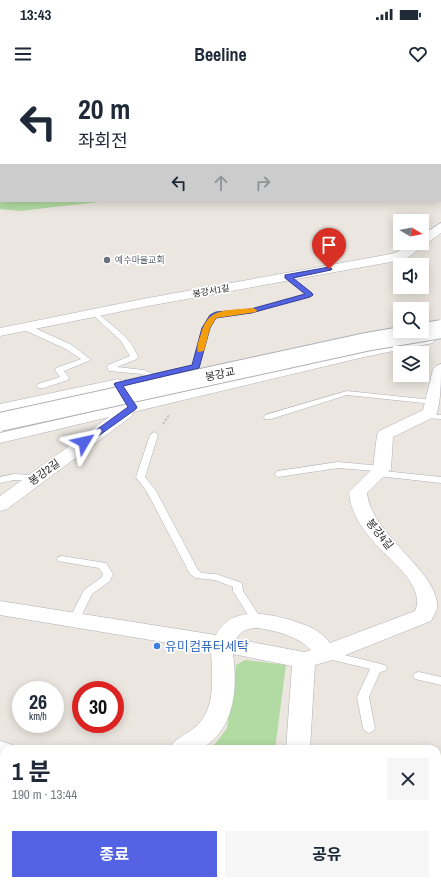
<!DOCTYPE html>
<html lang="ko">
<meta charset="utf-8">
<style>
body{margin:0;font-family:"Archivo Narrow","Noto Sans KR",sans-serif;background:#f6f6f7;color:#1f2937;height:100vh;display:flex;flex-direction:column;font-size:15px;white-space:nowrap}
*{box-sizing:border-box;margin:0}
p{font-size:13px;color:#747a83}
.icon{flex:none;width:22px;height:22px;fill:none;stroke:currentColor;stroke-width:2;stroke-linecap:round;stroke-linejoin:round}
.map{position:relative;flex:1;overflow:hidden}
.drawer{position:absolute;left:0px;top:665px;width:441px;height:140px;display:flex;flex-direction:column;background:#fff;border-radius:12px 12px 0 0;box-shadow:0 2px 10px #0003}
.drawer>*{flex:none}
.top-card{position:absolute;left:0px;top:0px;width:441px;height:122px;box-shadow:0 2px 10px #0003;background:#fff;color:#1f2937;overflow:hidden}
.needle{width:26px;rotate:99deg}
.fabs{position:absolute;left:393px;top:134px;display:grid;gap:8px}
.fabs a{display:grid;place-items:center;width:36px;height:36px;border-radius:0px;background:#fff;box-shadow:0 2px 10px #0003;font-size:20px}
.speed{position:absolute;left:12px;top:601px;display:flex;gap:8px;font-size:20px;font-weight:700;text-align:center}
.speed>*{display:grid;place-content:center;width:52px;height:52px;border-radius:50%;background:#fff;box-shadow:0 2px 10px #0003;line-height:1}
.speed small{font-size:10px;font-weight:400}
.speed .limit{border:6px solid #d22;background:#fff;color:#111}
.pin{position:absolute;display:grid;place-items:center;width:34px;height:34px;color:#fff;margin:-41px -17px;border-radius:50% 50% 50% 0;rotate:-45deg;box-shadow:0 0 4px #0007}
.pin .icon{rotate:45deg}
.me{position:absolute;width:44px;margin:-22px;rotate:54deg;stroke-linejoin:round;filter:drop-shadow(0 0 3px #0008)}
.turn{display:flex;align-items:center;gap:14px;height:84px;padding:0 12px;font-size:18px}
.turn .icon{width:52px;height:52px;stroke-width:2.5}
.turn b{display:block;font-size:28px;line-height:34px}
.lanes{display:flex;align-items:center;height:38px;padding:0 12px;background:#0003;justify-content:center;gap:20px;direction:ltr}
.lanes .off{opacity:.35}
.round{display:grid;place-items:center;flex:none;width:42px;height:42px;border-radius:0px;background:#f6f6f7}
.overview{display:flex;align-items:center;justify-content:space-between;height:68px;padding:0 12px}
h1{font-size:24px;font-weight:700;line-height:30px}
.primary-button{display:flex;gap:8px;margin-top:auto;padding:8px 12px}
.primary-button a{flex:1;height:46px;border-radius:0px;background:#5363e4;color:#fff;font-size:16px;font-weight:700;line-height:46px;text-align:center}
.primary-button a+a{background:#f6f6f7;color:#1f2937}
.status{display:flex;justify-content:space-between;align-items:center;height:28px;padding:0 20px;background:#fff;direction:ltr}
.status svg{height:11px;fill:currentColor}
header{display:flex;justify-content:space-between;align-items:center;height:52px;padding:0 12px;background:#fff;font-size:18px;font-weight:700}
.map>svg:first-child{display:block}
.green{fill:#b1dba2}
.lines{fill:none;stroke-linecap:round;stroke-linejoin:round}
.lane-casing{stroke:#afb0b9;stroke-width:1}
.street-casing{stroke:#afb0b9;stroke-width:1}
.path-far1{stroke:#c4c4c4;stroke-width:1.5;stroke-dasharray:1.5 1;stroke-linecap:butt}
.path{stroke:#c4c4c4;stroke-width:2;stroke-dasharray:2.5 1.5;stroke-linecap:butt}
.lane{fill:#fff;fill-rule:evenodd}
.street{fill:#fff;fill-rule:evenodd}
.secondary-bridge-casing{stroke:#afb0b9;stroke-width:20;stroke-linecap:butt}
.secondary-bridge{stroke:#fff;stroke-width:18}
.route{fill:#5363e4;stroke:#364094}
.slow{fill:#f59e0b}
.worship-dot{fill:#6b7280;stroke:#fff;stroke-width:1.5}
.shop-dot{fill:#3f7fe0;stroke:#fff;stroke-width:1.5}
.labels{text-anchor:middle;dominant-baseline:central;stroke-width:3.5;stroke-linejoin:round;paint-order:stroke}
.far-worship-label{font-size:9px;fill:#5b616d;stroke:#fff;text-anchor:start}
.far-street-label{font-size:9px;fill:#2b2b2b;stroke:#fff}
.street-label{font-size:11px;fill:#2b2b2b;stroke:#fff}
.near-shop-label{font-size:13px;fill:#366cbe;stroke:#fff;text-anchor:start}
</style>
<div class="status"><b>13:43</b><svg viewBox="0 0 49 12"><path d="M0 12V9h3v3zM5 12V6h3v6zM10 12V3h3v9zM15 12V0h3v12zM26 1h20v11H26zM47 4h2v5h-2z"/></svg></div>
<header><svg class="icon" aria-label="menu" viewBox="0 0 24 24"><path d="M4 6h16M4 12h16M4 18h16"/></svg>Beeline<svg class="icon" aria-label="heart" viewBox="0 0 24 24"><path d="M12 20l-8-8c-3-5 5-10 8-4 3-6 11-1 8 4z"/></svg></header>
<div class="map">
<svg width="441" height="805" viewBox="0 0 441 805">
<rect width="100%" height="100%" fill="#ebe6df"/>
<!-- green -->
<g class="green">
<path d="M0 0H441V30L440 1H1V121H107L20 131 0 129Z"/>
<path d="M245 580 286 585 275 669H206L216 663 227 648 236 585Z"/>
</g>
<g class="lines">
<defs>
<g id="lane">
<path d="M287 195 312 214V216L251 233 218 236 213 240 210 248 199 288 118 306 114 304 115 302 145 296 142 294 109 291 107 287 108 285 130 276 121 261 92 234V232H96C111 245 131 257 138 277L137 279 117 287 144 290 153 294 193 285 202 248 208 238 214 233 251 229 305 214 285 198 284 197Z"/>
<path d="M22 245H28L72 265 91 280 64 291 69 298 68 300 44 308H38L37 306 38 304 60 297 55 290 56 288 81 279 66 269 22 249Z"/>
<path d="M347 311 433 320 437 322 433 324 347 315 271 339H265L264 337 265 335Z"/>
<path d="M424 334 441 335V339L424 338 423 336Z"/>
<path d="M154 352 158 355 145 397 156 411 198 490 202 493 216 494 242 503 243 511 262 540 261 543H253L233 511V507L215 500 196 498 190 494 147 412 136 397 150 355Z"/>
<path d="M338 382 382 386 386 389 384 391 441 397V403L378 396 374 393 375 391 338 388 278 397 274 394 278 391Z"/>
<path d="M14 394 35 395 39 398 35 401 14 400 0 403V397Z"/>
<path d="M62 476 106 483 113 494 110 501 92 514 78 543H70L69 540 84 510 102 497 103 494 99 488 58 481 57 479 58 477Z"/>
<path d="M328 571 381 584 385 585 387 588 385 591 380 592 369 617 375 648 373 651 369 653 365 651 363 648 357 617 370 589 324 578 322 575 324 572Z"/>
<path d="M419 592 441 597V605L415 599 413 596 415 593Z"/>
<rect x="0" y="741" width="4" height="12"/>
<path d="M168 801H182L180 805H166Z"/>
</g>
<g id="street">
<path d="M441 143V153L407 178 396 181 148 226 0 256V248L148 218 391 174C406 170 405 163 422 163V155Z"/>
<path d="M428 256 433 257 435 260 433 263 364 277 133 332 132 336 7 429 0 431V416L109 337 0 363V353L122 325 114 310 0 334V324L118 299 124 301 137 321 364 269Z"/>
<path d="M441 284C441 300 441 323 436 336L393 357 391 389 367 413C371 455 441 493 437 528 436 532 433 537 431 541L333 580 315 585 310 669H286L292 586 233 574C237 603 236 640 212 661 209 663 204 668 200 669 190 671 178 669 169 669 174 659 185 655 194 648 217 630 212 596 211 570L0 535V521L216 555C231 526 265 533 291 540 306 545 321 550 330 563L415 531C427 506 387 478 373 461 361 447 350 431 349 412L373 388 377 355 379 351 423 330 433 289 436 286ZM258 548C277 551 298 556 311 570L304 572 236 559C242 550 248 548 258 548Z"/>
<path d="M0 661 13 665 15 669H4V682L0 681Z"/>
<path d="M441 735V757L437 758V736Z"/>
<rect x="276" y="801" width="28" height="4"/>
</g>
</defs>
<!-- lane casing -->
<use href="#lane" class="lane-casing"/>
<!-- street casing -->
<use href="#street" class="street-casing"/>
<!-- path-far1 -->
<g class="path-far1">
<path d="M58 0 62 1"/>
<path d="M123 1 131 0"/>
</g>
<!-- path -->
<path class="path" d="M163 344 169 335"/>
<!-- lane -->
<use href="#lane" class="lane"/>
<!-- street -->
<use href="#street" class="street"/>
<defs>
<path id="secondary-bridge" d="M0 342 366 262 441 249"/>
</defs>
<!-- secondary-bridge casing -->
<use href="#secondary-bridge" class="secondary-bridge-casing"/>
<!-- secondary-bridge -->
<use href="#secondary-bridge" class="secondary-bridge"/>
</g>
<!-- route -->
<path class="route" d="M329 187 332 189 331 190 293 198 312 213 313 215 310 217 251 233 216 238 210 248 199 288 123 306 137 327 136 329 87 364H81V361L128 327 114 304 115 303 192 285 202 248 210 235 216 232 251 229 305 214 285 198V195Z"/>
<!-- slow -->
<path class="slow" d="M253 228 257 230 256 232 216 238 210 248 204 271 198 272C196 267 199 260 201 254 208 226 229 231 253 228Z"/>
<!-- markers -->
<circle class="worship-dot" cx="107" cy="180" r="4"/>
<circle class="shop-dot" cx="157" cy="566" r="4"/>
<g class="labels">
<!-- far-worship labels -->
<g class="far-worship-label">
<text x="115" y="180">예수마을교회</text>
</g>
<!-- far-street labels -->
<g class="far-street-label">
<text transform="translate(211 211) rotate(-10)">봉강서1길</text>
</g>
<!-- street labels -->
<g class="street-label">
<text transform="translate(220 294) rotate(-12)">봉강교</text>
<text transform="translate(44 392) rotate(-36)">봉강2길</text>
<text transform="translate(380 454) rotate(51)">봉강4길</text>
</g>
<!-- near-shop labels -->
<g class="near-shop-label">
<text x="165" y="566">유미컴퓨터세탁</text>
</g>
</g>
</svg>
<div class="fabs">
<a><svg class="needle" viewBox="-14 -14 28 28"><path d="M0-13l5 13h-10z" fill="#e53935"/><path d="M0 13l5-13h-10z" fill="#747a83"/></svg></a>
<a><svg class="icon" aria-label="sound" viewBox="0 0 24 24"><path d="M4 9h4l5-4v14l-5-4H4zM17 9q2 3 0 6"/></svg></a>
<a><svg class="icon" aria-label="search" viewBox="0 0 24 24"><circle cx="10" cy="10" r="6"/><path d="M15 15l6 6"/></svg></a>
<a><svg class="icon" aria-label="layers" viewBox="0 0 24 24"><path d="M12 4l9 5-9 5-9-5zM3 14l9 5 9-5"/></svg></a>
</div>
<div class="speed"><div>26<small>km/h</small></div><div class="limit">30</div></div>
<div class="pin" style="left:329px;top:189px;background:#d93025"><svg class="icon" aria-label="arrive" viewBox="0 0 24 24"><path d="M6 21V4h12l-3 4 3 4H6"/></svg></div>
<svg class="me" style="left:84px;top:362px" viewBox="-20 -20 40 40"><path d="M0-17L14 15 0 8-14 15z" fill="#5363e4" stroke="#fff" stroke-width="4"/></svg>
<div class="top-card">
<div class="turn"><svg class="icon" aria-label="left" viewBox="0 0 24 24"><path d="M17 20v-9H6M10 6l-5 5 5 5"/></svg><div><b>20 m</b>좌회전</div></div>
<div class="lanes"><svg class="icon" aria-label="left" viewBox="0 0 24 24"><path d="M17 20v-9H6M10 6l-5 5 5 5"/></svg><svg class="icon off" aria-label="ahead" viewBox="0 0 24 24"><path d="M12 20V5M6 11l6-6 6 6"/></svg><svg class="icon off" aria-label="right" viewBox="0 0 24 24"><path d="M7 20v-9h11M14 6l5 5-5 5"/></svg></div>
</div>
<section class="drawer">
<div class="overview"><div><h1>1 분</h1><p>190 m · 13:44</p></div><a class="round"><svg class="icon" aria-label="close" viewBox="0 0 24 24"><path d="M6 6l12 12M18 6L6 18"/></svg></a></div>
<div class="primary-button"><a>종료</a><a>공유</a></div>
</section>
</div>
